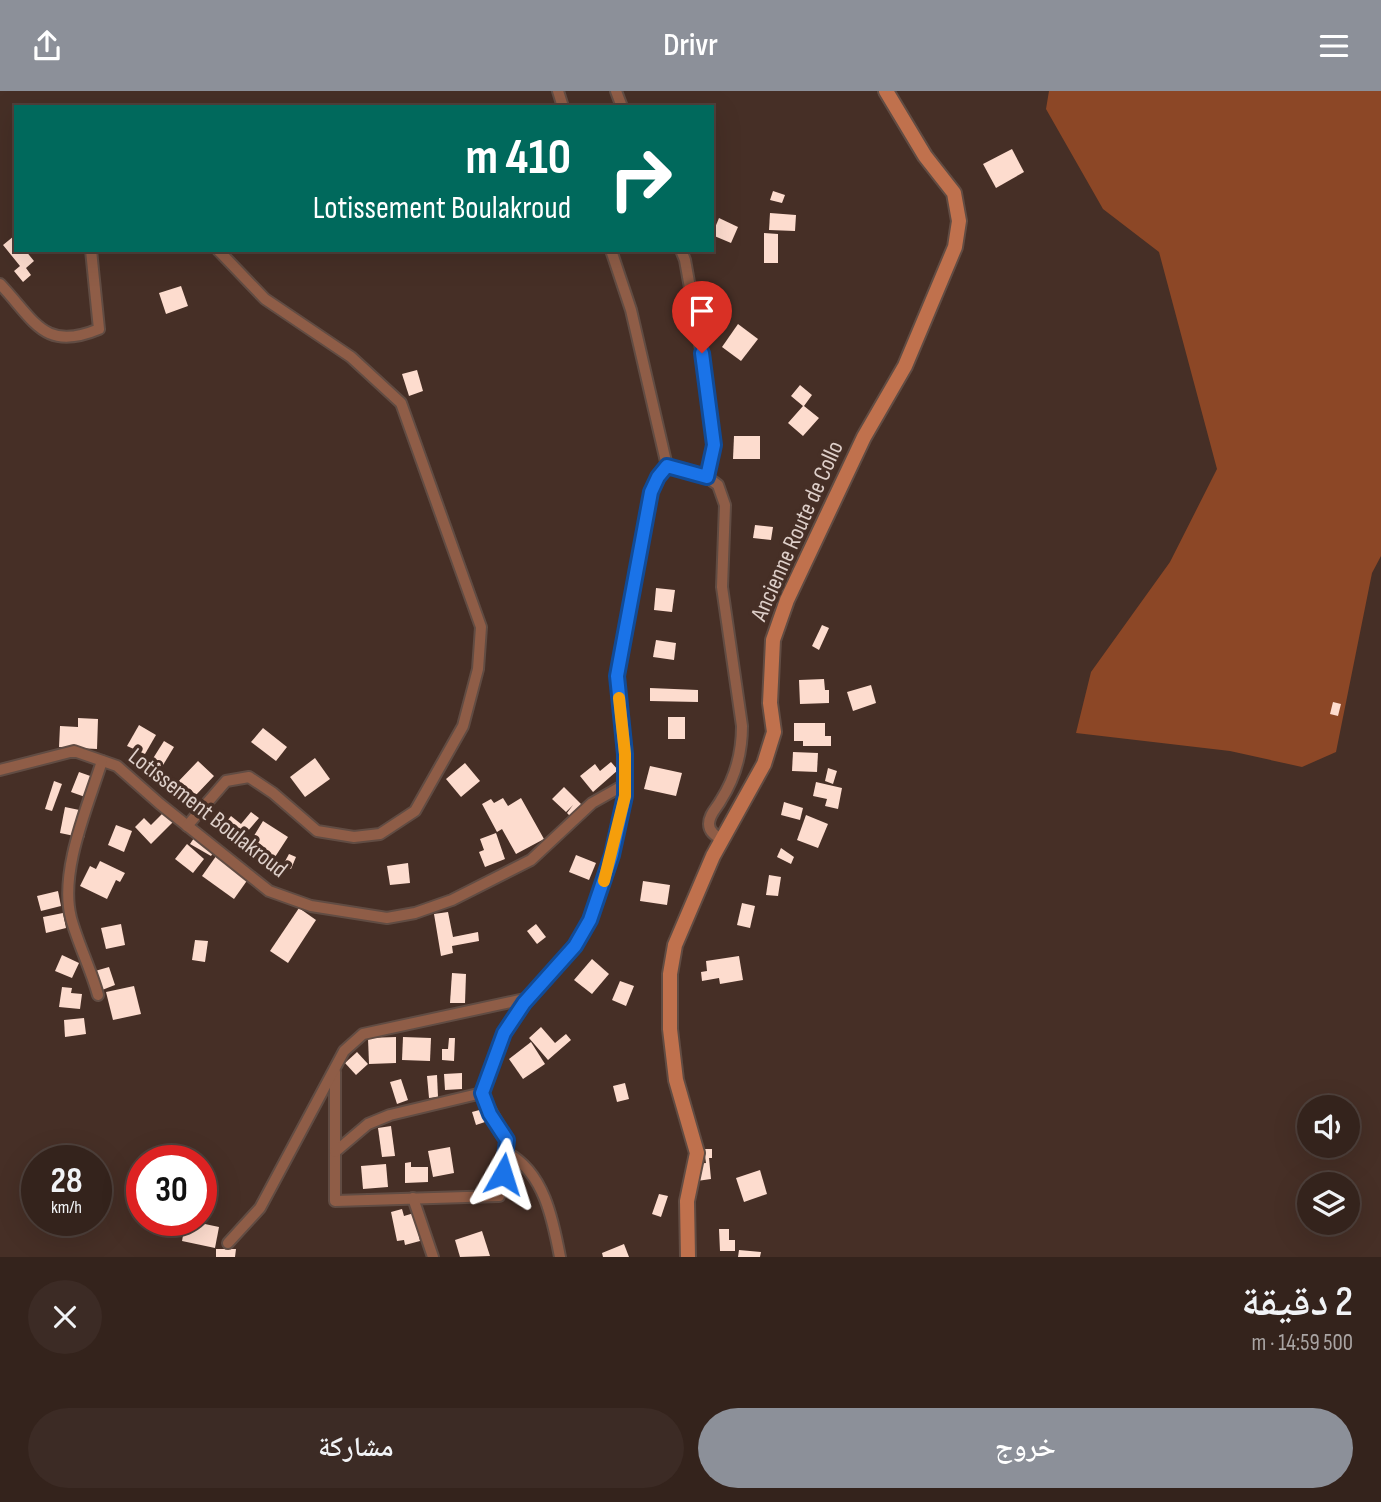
<!DOCTYPE html>
<html lang="ar">
<meta charset="utf-8">
<style>
body{margin:0;font-family:"Sofia Sans Condensed","Noto Naskh Arabic",sans-serif;background:#3c2b25;color:#f1f3f6;direction:rtl;height:100vh;display:flex;flex-direction:column;font-size:26px;white-space:nowrap}
*{box-sizing:border-box;margin:0}
p{font-size:23px;color:#a9a4a3}
.icon{flex:none;width:38px;height:38px;fill:none;stroke:currentColor;stroke-width:2;stroke-linecap:round;stroke-linejoin:round}
.map{position:relative;height:1166px;overflow:hidden;direction:ltr}
.panel{display:flex;flex-direction:column;background:#34231c;flex:1}
.panel>*{flex:none}
.guide{position:absolute;left:14px;top:14px;width:700px;height:147px;border-radius:0px;box-shadow:0 7px 28px #0002,0 0 0 2px #4e403b;direction:rtl;background:#00695c;color:#fff;overflow:hidden}
.tools{position:absolute;left:1297px;top:1004px;display:grid;gap:14px}
.tools a{display:grid;place-items:center;width:63px;height:63px;border-radius:50%;background:#34231c;box-shadow:0 7px 28px #0002,0 0 0 2px #4e403b;font-size:35px}
.speed{position:absolute;left:21px;top:1054px;display:flex;gap:14px;font-size:35px;font-weight:700;text-align:center}
.speed>*{display:grid;place-content:center;width:91px;height:91px;border-radius:50%;background:#34231c;box-shadow:0 7px 28px #0002,0 0 0 2px #4e403b;line-height:1}
.speed small{font-size:18px;font-weight:400}
.speed .limit{border:10px solid #d22;background:#fff;color:#111}
.pin{position:absolute;display:grid;place-items:center;width:60px;height:60px;color:#fff;margin:-72px -30px;border-radius:50% 50% 50% 0;rotate:-45deg;box-shadow:0 0 7px #0007}
.pin .icon{rotate:45deg}
.me{position:absolute;width:77px;margin:-38px;rotate:6deg;stroke-linejoin:round;filter:drop-shadow(0 0 5px #0008)}
.turn{display:flex;align-items:center;gap:24px;height:147px;padding:0 28px;font-size:32px}
.turn .icon{width:91px;height:91px;stroke-width:2.5}
.turn b{display:block;font-size:49px;line-height:60px}
.round{display:grid;place-items:center;flex:none;width:74px;height:74px;border-radius:37px;background:#3c2b25}
.headline{display:flex;align-items:center;justify-content:space-between;height:119px;padding:0 28px}
h1{font-size:42px;font-weight:600;line-height:52px}
.primary-button{display:flex;gap:14px;margin-top:auto;padding:14px 28px}
.primary-button a{flex:1;height:80px;border-radius:42px;background:#8c9099;color:#fff;font-size:28px;font-weight:600;line-height:80px;text-align:center}
.primary-button a+a{background:#3c2b25;color:#f1f3f6}
header{display:flex;justify-content:space-between;align-items:center;height:91px;padding:0 28px;background:#8c9099;color:#fff;font-size:32px;font-weight:600}
.map>svg:first-child{display:block}
.forest{fill:#8c4726}
.building{fill:#fddcce}
.lines{fill:none;stroke-linecap:round;stroke-linejoin:round}
.minor-casing{stroke:#614c43;stroke-width:14}
.secondary-casing{stroke:#614c43;stroke-width:18}
.minor{stroke:#8f5d47;stroke-width:10}
.secondary{stroke:#c0714d;stroke-width:14}
.route-casing{stroke:#114b97;stroke-width:18}
.route{stroke:#1a73e8;stroke-width:12}
.slow{stroke:#f59e0b;stroke-width:12}
.labels{text-anchor:middle;dominant-baseline:central;stroke-width:7;stroke-linejoin:round;paint-order:stroke}
.street-label{font-size:24px;fill:#decfc9;stroke:#462f26}
</style>
<header><svg class="icon" aria-label="menu" viewBox="0 0 24 24"><path d="M4 6h16M4 12h16M4 18h16"/></svg>Drivr<svg class="icon" aria-label="share" viewBox="0 0 24 24"><path d="M12 15V3M7 8l5-5 5 5M5 13v7h14v-7"/></svg></header>
<div class="map">
<svg width="1381" height="1166" viewBox="0 0 1381 1166">
<rect width="100%" height="100%" fill="#462f26"/>
<!-- forest -->
<path class="forest" d="M1049 0H1381V465L1372 482 1336 661 1302 676 1230 660 1076 642 1091 581 1170 471 1217 378 1159 161 1103 118 1046 18Z"/>
<!-- building -->
<g class="building">
<path d="M1012 58 1024 81 996 97 983 73Z"/>
<path d="M773 100 785 104 782 112 770 109Z"/>
<path d="M770 122 796 124 795 140 769 139Z"/>
<path d="M719 127 738 136 731 152 712 144Z"/>
<path d="M764 142 778 143V172H764Z"/>
<path d="M14 145 16 159H25L34 170 26 177 31 184 23 191 14 180 20 175 3 154Z"/>
<path d="M181 195 188 215 166 223 159 202Z"/>
<path d="M738 233 758 248 741 270 722 256Z"/>
<path d="M417 279 423 300 409 305 402 283Z"/>
<path d="M800 294 812 304 804 315 819 327 803 345 788 332 803 315 791 305Z"/>
<path d="M734 345H760V368H733Z"/>
<path d="M755 434 773 436 771 449 753 447Z"/>
<path d="M656 497 675 499 672 521 654 519Z"/>
<path d="M822 534 829 537 819 559 812 555Z"/>
<path d="M656 549 676 552 674 569 653 566Z"/>
<path d="M824 588 825 599H829V612L800 613 799 589Z"/>
<path d="M871 594 876 612 853 620 847 601Z"/>
<path d="M650 597 698 599V611L650 610Z"/>
<path d="M1333 611 1341 613 1338 625 1330 623Z"/>
<rect x="668" y="626" width="17" height="22"/>
<path d="M78 627 98 628 97 658 59 656 60 635 78 636Z"/>
<path d="M794 632H825V645H831V655H803V650H794Z"/>
<path d="M139 634 156 644 145 663 127 655Z"/>
<path d="M263 637 287 656 276 670 251 651Z"/>
<path d="M164 650 174 656 157 684 147 677Z"/>
<path d="M793 661 818 662 817 681 792 680Z"/>
<path d="M315 667 330 688 305 706 290 686Z"/>
<path d="M198 670 214 685 196 704 191 699 185 705 174 695Z"/>
<path d="M611 671 618 679 593 701 580 685 595 673 600 680Z"/>
<path d="M465 672 480 690 461 706 446 688Z"/>
<path d="M650 675 682 682 676 705 644 698Z"/>
<path d="M828 677 837 680 833 693 825 690Z"/>
<path d="M79 681 96 687 88 707 71 701Z"/>
<path d="M54 690 62 693 52 720 45 718Z"/>
<path d="M816 691 842 697 838 718 825 715 827 708 813 705Z"/>
<path d="M564 696 583 715 572 727 567 722 573 714 566 721 552 708Z"/>
<path d="M503 707 508 715 521 707 544 748 516 763 502 738 497 741 482 713 491 708 494 712Z"/>
<path d="M784 711 803 717 800 729 781 724Z"/>
<path d="M65 716 84 720 88 725 84 747 60 742Z"/>
<path d="M168 717 178 726 151 753 135 736 144 727 151 734Z"/>
<path d="M251 721 259 727 241 748 224 734 231 725 241 733Z"/>
<path d="M806 724 828 733 818 757 797 749Z"/>
<path d="M263 730 288 746 275 766 265 760 262 766 247 756Z"/>
<path d="M116 734 132 740 124 761 108 754Z"/>
<path d="M496 742 505 768 485 776 479 761 484 759 480 748Z"/>
<path d="M196 744 217 756 211 765 190 753Z"/>
<path d="M187 753 204 768 193 782 175 768Z"/>
<path d="M781 757 794 766 791 773 777 766Z"/>
<path d="M219 761 251 784 234 808 202 785Z"/>
<path d="M289 763 296 766 291 778 283 774Z"/>
<path d="M576 764 596 772 589 789 569 781Z"/>
<path d="M100 770 125 782 120 791 116 789 107 808 80 795 90 775 96 778Z"/>
<path d="M408 772 410 792 390 794 387 775Z"/>
<path d="M769 784 781 786 778 805 766 804Z"/>
<path d="M643 790 670 794 667 814 640 810Z"/>
<path d="M58 800 61 815 41 820 37 805Z"/>
<path d="M742 812 755 815 750 837 737 834Z"/>
<path d="M299 817 316 829 288 872 270 860Z"/>
<path d="M448 821 453 846 478 841 479 850 452 855 453 862 441 865 434 823Z"/>
<path d="M63 822 66 837 46 842 43 826Z"/>
<path d="M121 833 125 854 106 858 101 837Z"/>
<path d="M536 833 546 846 537 853 527 840Z"/>
<path d="M195 849 208 850 205 871 192 869Z"/>
<path d="M62 864 79 872 72 887 55 880Z"/>
<path d="M739 865 743 889 720 893 719 887 702 890 701 881 707 880 706 870Z"/>
<path d="M592 868 609 883 592 903 574 889Z"/>
<path d="M109 876 115 894 102 899 95 880Z"/>
<path d="M452 882 466 883 465 912H450Z"/>
<path d="M620 890 634 895 626 915 612 909Z"/>
<path d="M134 895 141 923 113 929 106 901Z"/>
<path d="M62 896 72 897 71 902 82 903 80 918 59 916Z"/>
<path d="M84 927 86 943 65 946 64 929Z"/>
<path d="M541 936 555 952 566 943 571 949 548 969 529 947Z"/>
<path d="M396 946V972L369 973 368 947Z"/>
<path d="M403 946 431 947 430 970 402 969Z"/>
<path d="M449 947H455L454 970 442 969V958H448Z"/>
<path d="M531 951 545 973 523 988 509 968Z"/>
<path d="M357 961 368 973 356 984 345 972Z"/>
<path d="M462 982V998L445 999 444 983Z"/>
<path d="M437 984 438 1006 429 1007 427 985Z"/>
<path d="M401 988 408 1009 397 1013 390 991Z"/>
<path d="M625 992 629 1008 617 1011 613 995Z"/>
<path d="M487 1017 491 1029 476 1034 472 1021Z"/>
<path d="M391 1035 395 1065 382 1066 378 1037Z"/>
<path d="M450 1056 454 1082 433 1086 428 1060Z"/>
<path d="M704 1058H712V1067H709L711 1088 697 1090 695 1073 706 1072Z"/>
<path d="M411 1071V1076H428V1091L405 1092V1072Z"/>
<path d="M386 1073 388 1096 363 1098 361 1075Z"/>
<path d="M760 1079 767 1103 744 1111 736 1087Z"/>
<path d="M659 1103 668 1105 661 1126 652 1123Z"/>
<path d="M402 1118 404 1125 414 1122 420 1150 405 1154 404 1149 397 1150 391 1121Z"/>
<path d="M186 1129 219 1136 215 1157 182 1150Z"/>
<path d="M719 1138H729V1149H735V1160H720Z"/>
<path d="M482 1140 490 1165 460 1166 455 1149Z"/>
<path d="M624 1153 629 1166H603L602 1162Z"/>
<path d="M216 1158H236L235 1166H216Z"/>
<path d="M739 1159 761 1161 760 1166H738Z"/>
</g>
<g class="lines">
<defs>
<g id="minor">
<path d="M558 0 563 16"/>
<path d="M616 0 622 16"/>
<path d="M611 159 631 219 667 375"/>
<path d="M681 159 685 169 706 286 714 354 707 386"/>
<path d="M0 193C35 230 44 261 99 238L91 159"/>
<path d="M667 375 707 386 718 394 725 414 722 496 742 635C742 660 735 687 721 709 717 717 709 723 709 733 709 741 716 745 722 749"/>
<path d="M0 679 74 660 117 675 160 713 269 800 311 815 387 827 415 822 452 809 531 769 592 712 624 694"/>
<path d="M187 735 226 690 249 686 273 702 317 740 354 746 380 743 415 720 463 635 478 578 481 536 401 312 351 266 265 208 218 159"/>
<path d="M98 904C91 878 78 853 71 827 59 780 88 715 102 670"/>
<path d="M335 981V1110L499 1105 507 1062"/>
<path d="M335 1061 368 1033 390 1024 482 1002"/>
<path d="M413 1107 433 1166"/>
<path d="M228 1152 260 1117 344 960 363 943 529 907"/>
<path d="M560 1166C553 1129 544 1081 507 1062 507 1041 490 1022 482 1002L504 942 524 912 575 855 590 829 612 764 625 705V663L617 585 651 401 658 386 667 375"/>
</g>
<path id="secondary" d="M688 1166 687 1110 697 1062 676 989 670 938V883L675 854 713 765 764 673 774 641 770 612 773 549 787 509 864 346 905 275 955 156 959 130 954 102 925 65 886 0"/>
</defs>
<!-- minor casing -->
<use href="#minor" class="minor-casing"/>
<!-- secondary casing -->
<use href="#secondary" class="secondary-casing"/>
<!-- minor -->
<use href="#minor" class="minor"/>
<!-- secondary -->
<use href="#secondary" class="secondary"/>
</g>
<g class="lines">
<defs>
<path id="route" d="M503 1083 507 1049 490 1023 482 1002 504 942 524 912 575 855 590 829 612 764 625 705V663L617 585 651 401 658 386 667 375 707 386 714 354 702 262"/>
</defs>
<!-- route casing -->
<use href="#route" class="route-casing"/>
<!-- route -->
<use href="#route" class="route"/>
<!-- slow -->
<path class="slow" d="M604 790 625 705V663L619 607"/>
</g>
<g class="labels">
<!-- street labels -->
<g class="street-label">
<text transform="translate(797 440) rotate(-66)">Ancienne Route de Collo</text>
<text transform="translate(208 722) rotate(38)">Lotissement Boulakroud</text>
</g>
</g>
</svg>
<div class="tools">
<a><svg class="icon" aria-label="sound" viewBox="0 0 24 24"><path d="M4 9h4l5-4v14l-5-4H4zM17 9q2 3 0 6"/></svg></a>
<a><svg class="icon" aria-label="layers" viewBox="0 0 24 24"><path d="M12 4l9 5-9 5-9-5zM3 14l9 5 9-5"/></svg></a>
</div>
<div class="speed"><div>28<small>km/h</small></div><div class="limit">30</div></div>
<div class="pin" style="left:702px;top:262px;background:#d93025"><svg class="icon" aria-label="arrive" viewBox="0 0 24 24"><path d="M6 21V4h12l-3 4 3 4H6"/></svg></div>
<svg class="me" style="left:503px;top:1083px" viewBox="-20 -20 40 40"><path d="M0-17L14 15 0 8-14 15z" fill="#1a73e8" stroke="#fff" stroke-width="4"/></svg>
<div class="guide">
<div class="turn"><svg class="icon" aria-label="right" viewBox="0 0 24 24"><path d="M7 20v-9h11M14 6l5 5-5 5"/></svg><div><b>410 m</b>Lotissement Boulakroud</div></div>
</div>
</div>
<section class="panel">
<div class="headline"><div><h1>2 دقيقة</h1><p>500 m · 14:59</p></div><a class="round"><svg class="icon" aria-label="close" viewBox="0 0 24 24"><path d="M6 6l12 12M18 6L6 18"/></svg></a></div>
<div class="primary-button"><a>خروج</a><a>مشاركة</a></div>
</section>
